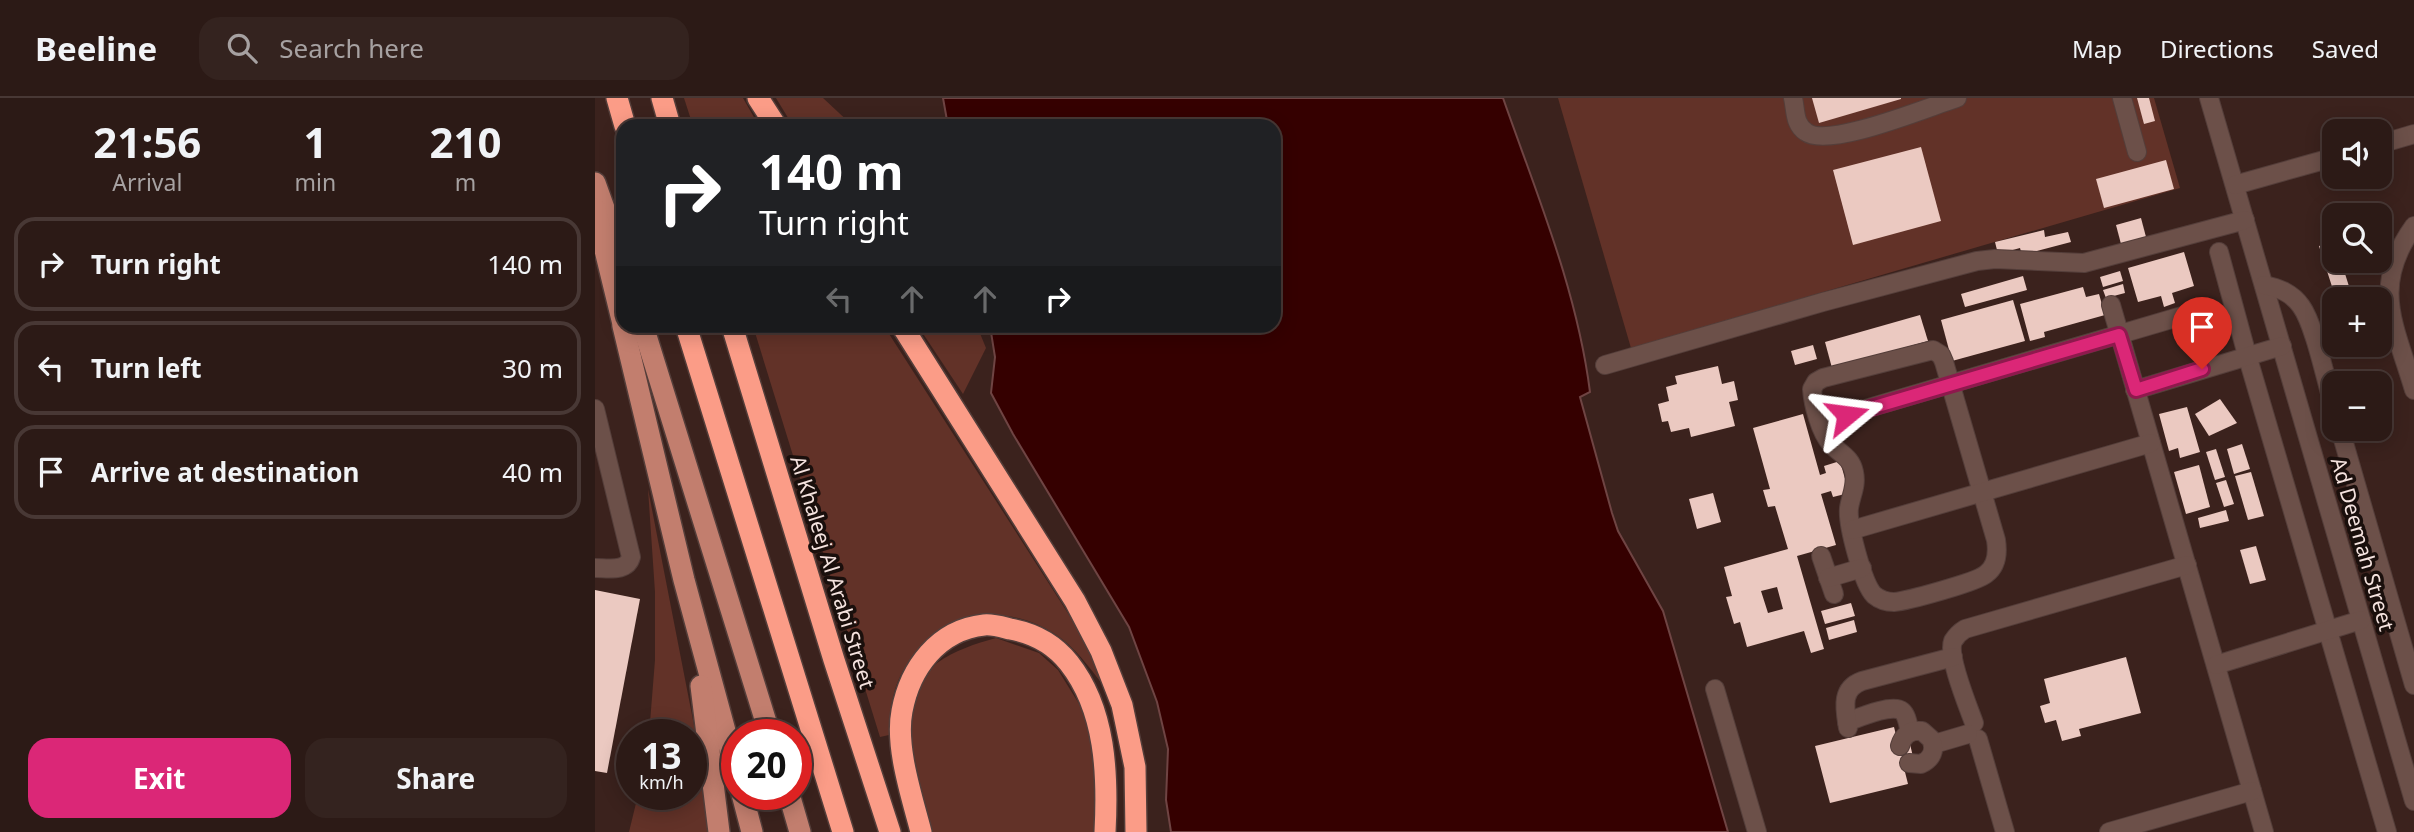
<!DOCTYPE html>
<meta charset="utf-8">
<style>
body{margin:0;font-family:"Noto Sans",sans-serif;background:#34231f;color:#f1f3f6;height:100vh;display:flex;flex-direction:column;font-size:26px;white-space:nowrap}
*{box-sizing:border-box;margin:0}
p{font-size:23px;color:#a6a1a1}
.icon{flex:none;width:38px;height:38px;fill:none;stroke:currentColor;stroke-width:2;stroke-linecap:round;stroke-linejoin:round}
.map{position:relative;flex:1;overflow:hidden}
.sheet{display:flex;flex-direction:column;background:#2c1a16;width:595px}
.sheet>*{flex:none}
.banner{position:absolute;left:21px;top:21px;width:665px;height:214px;border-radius:21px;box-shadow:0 4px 18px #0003,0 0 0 2px #483835;background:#202124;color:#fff;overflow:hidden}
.buttons{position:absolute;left:1727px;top:21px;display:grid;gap:14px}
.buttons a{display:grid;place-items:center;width:70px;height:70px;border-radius:14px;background:#2c1a16;box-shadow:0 4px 18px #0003,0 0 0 2px #483835;font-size:35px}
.speed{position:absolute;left:21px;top:621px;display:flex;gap:14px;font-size:35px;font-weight:700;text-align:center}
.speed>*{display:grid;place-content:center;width:91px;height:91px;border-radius:50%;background:#2c1a16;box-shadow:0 4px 18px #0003,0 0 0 2px #483835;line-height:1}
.speed small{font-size:18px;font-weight:400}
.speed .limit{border:10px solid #d22;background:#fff;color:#111}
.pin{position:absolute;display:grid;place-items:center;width:60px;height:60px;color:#fff;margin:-72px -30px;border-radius:50% 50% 50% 0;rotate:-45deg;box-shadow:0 0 7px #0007}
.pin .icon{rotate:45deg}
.me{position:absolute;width:77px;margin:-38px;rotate:74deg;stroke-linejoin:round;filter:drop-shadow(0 0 5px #0008)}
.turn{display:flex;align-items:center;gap:24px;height:147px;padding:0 28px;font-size:32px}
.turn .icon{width:91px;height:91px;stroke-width:2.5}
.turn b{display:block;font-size:49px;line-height:60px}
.lanes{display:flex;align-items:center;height:66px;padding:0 28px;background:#0003;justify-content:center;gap:35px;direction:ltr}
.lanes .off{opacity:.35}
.eta{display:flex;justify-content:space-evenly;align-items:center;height:119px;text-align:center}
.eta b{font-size:42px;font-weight:700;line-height:49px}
.cta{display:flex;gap:14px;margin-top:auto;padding:14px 28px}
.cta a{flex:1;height:80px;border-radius:21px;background:#db2777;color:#fff;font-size:28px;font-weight:700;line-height:80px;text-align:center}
.cta a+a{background:#34231f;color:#f1f3f6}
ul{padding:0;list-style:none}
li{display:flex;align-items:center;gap:21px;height:94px;margin:0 14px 10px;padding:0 14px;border:4px solid #483835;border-radius:21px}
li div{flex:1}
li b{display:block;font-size:26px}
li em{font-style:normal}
header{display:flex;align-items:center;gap:42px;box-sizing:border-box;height:98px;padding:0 35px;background:#2c1a16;border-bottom:2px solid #483835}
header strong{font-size:33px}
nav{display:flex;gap:38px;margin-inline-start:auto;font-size:24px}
.search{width:490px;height:63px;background:#34231f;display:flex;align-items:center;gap:18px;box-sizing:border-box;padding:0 24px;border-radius:21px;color:#a6a1a1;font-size:26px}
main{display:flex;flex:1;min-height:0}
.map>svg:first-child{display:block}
.green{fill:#623228}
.water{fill:#350000;stroke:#6f4443;stroke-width:2}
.building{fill:#ebc9c1;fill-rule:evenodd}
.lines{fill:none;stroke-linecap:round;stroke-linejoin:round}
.minor-casing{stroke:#543e3a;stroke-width:20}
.major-casing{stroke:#543e3a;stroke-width:24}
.highway-casing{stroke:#543e3a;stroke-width:24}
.minor{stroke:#6c5049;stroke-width:18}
.major{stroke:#c27e6e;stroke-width:21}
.highway{stroke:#fb9c87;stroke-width:21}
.route-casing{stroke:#8e194d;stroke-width:18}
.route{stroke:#db2777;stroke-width:12}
.labels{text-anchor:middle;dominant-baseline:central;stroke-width:7;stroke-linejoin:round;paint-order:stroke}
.street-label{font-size:21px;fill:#f5e3df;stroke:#1a0f0c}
</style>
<header>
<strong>Beeline</strong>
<div class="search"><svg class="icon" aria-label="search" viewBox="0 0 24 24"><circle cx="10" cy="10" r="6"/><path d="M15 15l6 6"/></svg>Search here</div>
<nav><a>Map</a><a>Directions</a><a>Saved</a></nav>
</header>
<main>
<section class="sheet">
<div class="eta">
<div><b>21:56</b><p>Arrival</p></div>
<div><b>1</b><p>min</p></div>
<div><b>210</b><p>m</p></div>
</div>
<ul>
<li><svg class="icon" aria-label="right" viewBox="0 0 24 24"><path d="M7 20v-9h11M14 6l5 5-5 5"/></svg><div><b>Turn right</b></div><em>140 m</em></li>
<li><svg class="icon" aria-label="left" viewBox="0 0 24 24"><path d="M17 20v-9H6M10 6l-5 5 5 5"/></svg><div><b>Turn left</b></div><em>30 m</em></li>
<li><svg class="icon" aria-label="arrive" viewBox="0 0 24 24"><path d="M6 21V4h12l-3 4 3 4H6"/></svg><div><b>Arrive at destination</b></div><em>40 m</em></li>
</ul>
<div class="cta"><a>Exit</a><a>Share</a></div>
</section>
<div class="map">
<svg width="1819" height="734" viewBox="0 0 1819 734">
<rect width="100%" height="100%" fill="#3b221d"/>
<!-- green -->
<g class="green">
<path d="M89 0H148L164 28H98Z"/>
<path d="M181 0H228L258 28H198Z"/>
<path d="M963 0H1559L1585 90 1036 250Z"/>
<path d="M158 228H289L483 531 500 560 513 593C498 575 486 556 467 541 414 501 345 512 310 570 297 589 295 614 294 637L285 639Z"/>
<path d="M323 228H382L391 250 368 296Z"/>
<path d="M53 391 112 694 115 734H34L43 697 96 696V637H54L60 562V494Z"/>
<path d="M401 540 444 555 463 572 486 609 498 638 505 734H337C330 704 313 647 316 618 318 601 329 576 342 565 360 552 380 546 401 540Z"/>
</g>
<!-- water -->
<path class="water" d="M348 0H908C942 97 982 192 995 294L985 299 1017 415 1023 433 1068 513 1133 734H576L571 702 573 651 562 604 534 529 418 336 396 295 400 259 395 228H679V28H353Z"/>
<!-- building -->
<g class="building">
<path d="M1217 0H1306V1L1224 25Z"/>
<path d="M1542 0H1554L1560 23 1549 26Z"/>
<path d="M1326 49 1346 123 1258 147 1238 72Z"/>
<path d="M1571 62 1579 91 1509 110 1501 81Z"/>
<path d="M1772 105 1775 117H1743L1742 113Z"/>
<path d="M1546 120 1551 139 1526 146 1521 127Z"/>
<path d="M1449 132 1450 139 1473 134 1476 144 1427 157 1425 150 1403 156 1400 144Z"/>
<path d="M1740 144V163H1746L1758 201H1741L1724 148Z"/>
<path d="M1589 154 1599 188 1577 195 1580 205 1569 209 1566 198 1543 204 1533 170Z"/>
<path d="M1525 173 1528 183 1508 189 1505 179Z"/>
<path d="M1428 178 1432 192 1370 209 1366 196Z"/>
<path d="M1528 186 1530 195 1511 200 1508 192Z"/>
<path d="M1488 189 1491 199 1504 196 1510 217 1449 234 1450 239 1435 243 1425 206Z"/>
<path d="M1418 202 1430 243 1357 263 1346 222Z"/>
<path d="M1611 206 1618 229 1607 232 1600 209Z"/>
<path d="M1325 217 1333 243 1237 270 1230 244Z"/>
<path d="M1218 247 1222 261 1200 267 1196 253Z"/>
<path d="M1123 268 1127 286 1139 283 1143 302 1134 304 1140 328 1096 339 1094 330 1076 334 1073 323 1067 324 1063 306 1074 303 1071 289 1082 286 1080 278Z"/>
<path d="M1625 301 1642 325 1614 338 1600 316Z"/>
<path d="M1592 309 1605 354 1585 360 1583 350 1574 353 1564 316Z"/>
<path d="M1208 316 1225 377 1231 375 1229 368 1245 363 1254 395 1238 399 1236 393 1226 396 1241 447 1202 458 1229 551 1216 555 1209 533 1152 549 1145 524 1139 526 1131 499 1137 498 1129 469 1193 451 1180 408 1173 409 1168 392 1175 391 1158 330ZM1182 489 1188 511 1173 515 1166 493Z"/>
<path d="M1647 346 1655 371 1639 376 1632 351Z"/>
<path d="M1621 351 1630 379 1620 382 1611 354Z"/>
<path d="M1604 367 1615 409 1591 416 1579 374Z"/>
<path d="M1656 374 1669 418 1653 422 1640 378Z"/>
<path d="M1631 382 1639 406 1629 409 1621 385Z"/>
<path d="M1118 395 1126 424 1102 431 1094 401Z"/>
<path d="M1631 412 1634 423 1605 430 1603 420Z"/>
<path d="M1661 448 1671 482 1655 486 1645 452Z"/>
<path d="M0 492 45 501 12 675 0 673Z"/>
<path d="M1256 505 1260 518 1230 526 1226 513Z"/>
<path d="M1259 522 1262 534 1234 542 1231 530Z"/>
<path d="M1531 559 1546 615 1484 631 1486 638 1467 643 1461 622 1450 625 1445 608 1455 605 1449 581Z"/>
<path d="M1299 629 1304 649 1315 646 1319 663 1308 666 1313 686 1235 705 1220 648Z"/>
</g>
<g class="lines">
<defs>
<g id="minor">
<path d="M1198 0C1201 13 1199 26 1211 34 1233 51 1333 9 1362 0"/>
<path d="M1527 0 1542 54"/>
<path d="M1614 0 1819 703"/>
<path d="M1785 46 1819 36"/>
<path d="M1640 87 1740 59"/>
<path d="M1819 128C1775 189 1800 227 1819 292"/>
<path d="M1624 154 1652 257 1792 734"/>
<path d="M1669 187C1684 190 1697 195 1706 208 1720 227 1732 288 1740 313"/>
<path d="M1516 207 1669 734"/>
<path d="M1338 252 1346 257 1349 264 1401 442C1403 455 1402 468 1391 476 1382 484 1312 503 1299 504 1292 504 1285 502 1279 497 1268 486 1252 426 1254 410 1256 397 1262 388 1259 374 1256 359 1245 356 1236 346 1225 334 1218 306 1217 291L1221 284 1228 280Z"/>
<path d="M1010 267 1228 204 1382 163 1400 161 1489 165 1650 122"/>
<path d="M1540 292 1687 248"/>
<path d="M0 311 36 459C32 474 14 470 0 470"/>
<path d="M1226 324 1597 215"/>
<path d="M1745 331 1819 587"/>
<path d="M1257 432 1556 345"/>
<path d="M1226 458 1239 496"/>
<path d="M1233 480 1267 470"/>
<path d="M1621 567 1766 522"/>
<path d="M1120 591 1162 734"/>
<path d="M1252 624C1263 620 1298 605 1307 613 1312 617 1313 627 1315 634"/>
<path d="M1379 625C1373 608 1352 558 1358 543 1361 538 1365 534 1370 531L1592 467"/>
<path d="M1253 630C1250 611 1245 591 1267 583L1358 559"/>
<path d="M1383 641 1410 734"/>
<path d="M1339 646 1373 636"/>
<path d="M1305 648C1308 637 1315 632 1327 633L1336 641C1341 652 1337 661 1326 666L1314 665"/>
<path d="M1514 734 1657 693"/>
</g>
<g id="major">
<path d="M0 85 28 163"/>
<path d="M0 111 28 226"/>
<path d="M28 228 89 482 142 677"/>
<path d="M48 228 175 637"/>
<path d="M106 588 124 734"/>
<path d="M147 696 157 734"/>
<path d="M194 696 205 734"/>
</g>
<g id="highway">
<path d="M22 0 30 28"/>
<path d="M67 0 75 28"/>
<path d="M163 0 181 28"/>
<path d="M91 228 248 734"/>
<path d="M137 228 239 562 295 734"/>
<path d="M307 228 480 503 506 553 527 607 540 669 541 734"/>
<path d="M326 734C317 699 300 649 307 613 315 570 343 532 389 527 397 526 407 529 415 531 438 535 459 546 474 565 511 612 513 677 510 734"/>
</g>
</defs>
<!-- minor casing -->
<use href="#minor" class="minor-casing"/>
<!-- major casing -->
<use href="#major" class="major-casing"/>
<!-- highway casing -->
<use href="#highway" class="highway-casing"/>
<!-- minor -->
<use href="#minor" class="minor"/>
<!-- major -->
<use href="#major" class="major"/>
<!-- highway -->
<use href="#highway" class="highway"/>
</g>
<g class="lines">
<defs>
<path id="route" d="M1252 317 1524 237 1541 292 1607 271"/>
</defs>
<!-- route casing -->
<use href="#route" class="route-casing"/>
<!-- route -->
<use href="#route" class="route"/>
</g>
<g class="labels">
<!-- street labels -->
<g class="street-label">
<text transform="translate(1768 446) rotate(74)">Ad Deemah Street</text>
<text transform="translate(238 474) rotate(73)">Al Khaleej Al Arabi Street</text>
</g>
</g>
</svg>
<div class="buttons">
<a><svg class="icon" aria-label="sound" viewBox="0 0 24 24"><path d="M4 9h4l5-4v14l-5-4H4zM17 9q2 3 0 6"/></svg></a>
<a><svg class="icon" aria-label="search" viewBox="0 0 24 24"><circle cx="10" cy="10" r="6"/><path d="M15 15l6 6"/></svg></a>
<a>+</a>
<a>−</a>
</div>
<div class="speed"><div>13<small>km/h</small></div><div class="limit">20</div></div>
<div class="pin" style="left:1607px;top:271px;background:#d93025"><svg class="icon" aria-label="arrive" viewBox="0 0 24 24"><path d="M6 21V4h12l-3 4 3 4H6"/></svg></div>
<svg class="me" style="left:1252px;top:317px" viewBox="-20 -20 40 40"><path d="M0-17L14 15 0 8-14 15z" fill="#db2777" stroke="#fff" stroke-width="4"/></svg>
<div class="banner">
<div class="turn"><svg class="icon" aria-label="right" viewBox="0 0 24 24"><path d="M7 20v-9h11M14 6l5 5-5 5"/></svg><div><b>140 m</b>Turn right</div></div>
<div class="lanes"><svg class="icon off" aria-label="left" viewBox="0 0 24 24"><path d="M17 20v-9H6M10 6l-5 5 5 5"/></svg><svg class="icon off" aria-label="ahead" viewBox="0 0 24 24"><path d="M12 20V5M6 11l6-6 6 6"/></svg><svg class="icon off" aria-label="ahead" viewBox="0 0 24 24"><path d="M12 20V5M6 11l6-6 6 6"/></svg><svg class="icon" aria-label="right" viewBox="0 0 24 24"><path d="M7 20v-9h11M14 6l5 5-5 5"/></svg></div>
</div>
</div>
</main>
